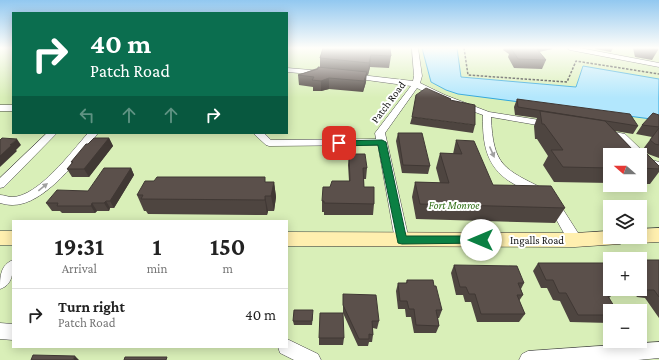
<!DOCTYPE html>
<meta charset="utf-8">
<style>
body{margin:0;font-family:"Crimson Pro",serif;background:#f6f6f6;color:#222;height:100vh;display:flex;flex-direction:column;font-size:15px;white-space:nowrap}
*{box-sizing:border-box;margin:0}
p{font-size:13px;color:#767676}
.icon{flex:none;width:22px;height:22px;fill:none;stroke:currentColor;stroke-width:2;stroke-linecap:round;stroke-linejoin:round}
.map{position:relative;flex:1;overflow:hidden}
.side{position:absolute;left:12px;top:220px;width:276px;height:128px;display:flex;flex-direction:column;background:#fff;border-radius:0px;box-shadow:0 2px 10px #0003}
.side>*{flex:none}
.banner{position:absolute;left:12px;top:12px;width:276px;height:122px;border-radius:0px;box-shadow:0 2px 10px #0003;background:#0b6e4f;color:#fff;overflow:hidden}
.needle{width:26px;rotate:290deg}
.controls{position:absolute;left:603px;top:148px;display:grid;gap:8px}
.controls a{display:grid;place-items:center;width:44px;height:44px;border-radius:0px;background:#fff;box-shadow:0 2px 10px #0003;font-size:20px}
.pin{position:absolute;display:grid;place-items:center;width:34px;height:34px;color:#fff;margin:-17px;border-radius:8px;box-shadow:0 2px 6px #0006}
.me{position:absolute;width:44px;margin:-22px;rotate:270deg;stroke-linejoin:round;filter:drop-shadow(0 0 3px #0008)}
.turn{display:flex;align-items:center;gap:14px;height:84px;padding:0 12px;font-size:18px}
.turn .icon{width:52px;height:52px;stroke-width:2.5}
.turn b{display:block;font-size:28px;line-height:34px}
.lanes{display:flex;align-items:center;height:38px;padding:0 12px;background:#0003;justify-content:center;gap:20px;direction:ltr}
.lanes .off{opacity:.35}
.eta{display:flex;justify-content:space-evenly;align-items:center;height:68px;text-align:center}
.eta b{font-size:24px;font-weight:700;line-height:28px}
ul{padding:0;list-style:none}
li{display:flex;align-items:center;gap:12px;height:52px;padding:0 12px;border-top:1px solid #e0e0e0}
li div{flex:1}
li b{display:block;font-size:15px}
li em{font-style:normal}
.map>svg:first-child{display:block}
.green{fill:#d9efb8;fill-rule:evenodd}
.water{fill:#b2e7fd;stroke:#31a7dc}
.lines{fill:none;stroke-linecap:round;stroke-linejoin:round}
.street-casing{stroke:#444;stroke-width:1}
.secondary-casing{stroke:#333;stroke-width:1}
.path{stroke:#333;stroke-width:1.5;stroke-dasharray:2.5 1.5;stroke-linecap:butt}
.street{fill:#fff;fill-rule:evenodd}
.secondary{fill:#ffefaf;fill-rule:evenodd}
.wall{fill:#4e4540}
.shaded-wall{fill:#403834}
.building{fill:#5b504b;stroke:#403834}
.oneway{fill:#a0a0a0}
.route{fill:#0b8043;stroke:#07532c}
.labels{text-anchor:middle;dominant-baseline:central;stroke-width:4;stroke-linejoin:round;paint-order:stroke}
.street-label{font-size:11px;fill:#111;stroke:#fff}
.park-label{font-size:11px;font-style:italic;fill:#327118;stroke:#fff}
</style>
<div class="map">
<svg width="659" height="360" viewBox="0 0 659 360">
<rect width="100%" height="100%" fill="#fffcf4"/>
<!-- green -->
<path class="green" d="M0 48H13V133H287V48H659V360H0ZM610 155H640V185H610ZM610 207H640V237H610ZM13 221H287V347H13ZM610 259H640V289H610ZM610 311H640V341H610Z"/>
<!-- water -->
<path class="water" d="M422 48H457L461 77 576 87 583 66 659 79V120L458 94 446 90 431 82Z"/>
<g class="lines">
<defs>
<g id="street">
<path d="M412 48H418L422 76 420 83 445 95 489 112 552 122 554 124 549 127 491 117C493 166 504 169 544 189L546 192 544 195C537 197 530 192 524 189 489 174 482 151 483 115L439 99 417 88 385 133 409 240 407 244 402 245 397 244 395 240 378 145 269 146 266 145 253 133H264L271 140 376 139 375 133 411 86 352 78 348 76 352 74 413 81 414 76Z"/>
<path d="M567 48H580L659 63V67L570 50Z"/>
<path d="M287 68 323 71 327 73 323 75 287 72Z"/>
<rect x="0" y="105" width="13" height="6"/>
<path d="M605 130 625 134 652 160 659 162V169L644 164 640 160V155H635L619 138 602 135 600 133Z"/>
<path d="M47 133H57L4 187 0 188V178Z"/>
<path d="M88 133H98C81 157 44 206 12 205 8 205 4 204 0 203V195C4 195 8 197 12 197 38 197 72 151 88 133Z"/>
<path d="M553 199 557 200 580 236 582 240 580 244 575 245 570 244 547 203 549 200Z"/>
<path d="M13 260C13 272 13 285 0 289 0 277 0 265 13 260Z"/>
<path d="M0 323 13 324V340L0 339Z"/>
<path d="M287 339 318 354 321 360H294L280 353 278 347H287Z"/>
<path d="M659 342V358L638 360H519L522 354 528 351Z"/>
</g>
<g id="secondary">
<path d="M659 228V242L640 243 634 241 632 237H640V229Z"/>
<rect x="0" y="231" width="13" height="14"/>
<path d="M610 231V237H629L626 242 620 244 575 247 287 246V232L575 233Z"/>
</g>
</defs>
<!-- street casing -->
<use href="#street" class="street-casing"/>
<!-- secondary casing -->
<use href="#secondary" class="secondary-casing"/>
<!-- path -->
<path class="path" d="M464 48 468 75 567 82 576 61 659 74"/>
<!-- street -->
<use href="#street" class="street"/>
<!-- secondary -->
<use href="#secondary" class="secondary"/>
</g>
<!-- wall -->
<g class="wall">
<path d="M323 48 391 56 389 68 370 67 368 75H366V82L363 92 329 89 321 91H313V87L299 85 298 75 320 67V58Z"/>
<path d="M504 48H552V49L539 52 546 60 542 69 514 68 508 57 509 54 503 50Z"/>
<path d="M595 48H613L611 52 595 49Z"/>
<path d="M633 48H657L658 50 652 60 635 57Z"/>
<path d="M517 99 638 126 633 134 615 131 635 152 659 166V172L650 184H640V155H610V183L554 182 543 165 548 156 537 139H535L534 126 537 118 515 115 514 107Z"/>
<path d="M659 115V158L648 154 643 149 652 137 636 134 642 125Z"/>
<path d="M412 117 475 125 473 133 410 124Z"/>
<path d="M398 133 430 166 428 174 402 173 396 141Z"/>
<path d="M109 138 113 146 89 177H72L67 169 72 163 71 162 88 144Z"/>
<path d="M456 140 493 185 565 208 555 223 416 219 412 197 415 182 440 183 436 168 440 153 453 154Z"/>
<path d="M349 154 367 168 366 179H364V187L374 204 373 215H324V212H322V201L330 187 349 181 348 165Z"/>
<path d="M131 168 134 175 114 208H110L109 211H97L95 213H62L60 211H52L46 203 88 191Z"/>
<path d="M266 182H274L276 197 274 211H268L267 215 148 214 146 211H144L137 195Z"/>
<path d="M640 260H659V318L645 298 637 297 631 289H640Z"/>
<path d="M538 263H610V283L608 284 614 293 609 298 610 323 570 322 560 301 553 300 547 288H541L533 271Z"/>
<path d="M454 265 524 283 521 289 523 295 519 301 525 314 519 322H477L471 302H465L463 295H456L451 273Z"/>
<path d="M407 280 434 286 442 310 439 318H438L439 326 436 333H414L411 317H406L405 309H398L396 291 398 283H406Z"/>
<path d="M343 294 379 321 377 329 373 328V335L372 342H369L368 346H358L343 313Z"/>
<path d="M313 314 312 325H294L293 321Z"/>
<path d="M319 338H344L343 345H319Z"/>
</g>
<!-- shaded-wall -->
<g class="shaded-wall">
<path d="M532 48H552V49L530 53Z"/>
<path d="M371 55 370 67 368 75 369 63Z"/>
<path d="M367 72 366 82 363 92 364 81Z"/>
<path d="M329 78V89L321 91V81Z"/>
<path d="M109 138 113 146 89 177 84 169Z"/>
<path d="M17 139 21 145 16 150 17 151 0 167V156L10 145Z"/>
<path d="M131 168 134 175 114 208 110 201Z"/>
<path d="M274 182 276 197 274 211 271 196Z"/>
<path d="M265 196 268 211 267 215 265 200Z"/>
<path d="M106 201 110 208 109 211 104 203Z"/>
<path d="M92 203 97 211 95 213 91 206Z"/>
<path d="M75 356 79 360H73Z"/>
</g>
<!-- building -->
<g class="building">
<path d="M323 48H390L391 56 371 55 369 63 320 58Z"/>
<path d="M511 48H536L546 60 518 59Z"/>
<path d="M644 48H657L658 50Z"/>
<path d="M318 67 367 72 364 81 329 78 321 81 312 80 314 77 298 75 318 69Z"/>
<path d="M426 88 451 99 450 100 475 105V125L412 117 416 95Z"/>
<path d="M517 99 630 114 638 126 518 107Z"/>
<path d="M540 111 605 121 635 152H645L659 166V169L640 168V155H610V168L563 167 551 150H563L544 124H542Z"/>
<path d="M653 113 659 115V127L642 125Z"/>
<path d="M659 128V145L655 144 650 140Z"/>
<path d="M398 133H422L430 166 403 165Z"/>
<path d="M2 138 17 139 10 145H12L0 156V140Z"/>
<path d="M94 138H109L84 169H67L73 162H71L86 144H88Z"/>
<path d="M456 140 474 141 493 185 551 186 565 208 420 204 415 182 449 183 440 153 462 154Z"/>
<path d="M349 154H365L367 168H363L364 187H374V204L324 203V201H322L323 187H330L332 181H350Z"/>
<path d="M104 168H131L110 201H106L104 203H92L91 206H57L58 203H46L57 190 88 191Z"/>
<path d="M157 177H265V182H274L271 196H265V200L141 199 143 195H137L145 181H154Z"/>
<path d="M640 260H659V297L654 290H645L640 282Z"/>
<path d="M538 263H610V275H609L610 277V280H606L610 287V289H611L614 293H606L617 311H610V315H578L566 293H559L553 280H546Z"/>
<path d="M454 265 517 266 524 283H518L523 295H517L525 314H481L475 294H469L466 287H460Z"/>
<path d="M407 280H433L434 286H436L442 310H436L439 326 416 325 414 309H409L407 301H400L398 283H407Z"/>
<path d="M343 294 376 295 379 321H372L373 335 369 334V339H359L343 305Z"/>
<path d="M294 310H313L312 321H293Z"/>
<path d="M320 313H343L344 338H319Z"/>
<path d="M33 355 75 356 73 360H31Z"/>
<path d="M125 357H167L166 360H124Z"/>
</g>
<!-- one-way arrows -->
<defs><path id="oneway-solid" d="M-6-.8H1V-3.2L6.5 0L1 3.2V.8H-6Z"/></defs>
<g class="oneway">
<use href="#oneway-solid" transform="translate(492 152) rotate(66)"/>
<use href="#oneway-solid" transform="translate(43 187) rotate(-39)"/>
</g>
<!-- sky -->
<linearGradient id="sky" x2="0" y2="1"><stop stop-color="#92c8f0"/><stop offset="0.49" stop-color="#fffefa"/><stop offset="1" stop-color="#fffefa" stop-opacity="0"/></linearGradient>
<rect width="659" height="98" fill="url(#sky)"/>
<!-- route -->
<path class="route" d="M382 140 386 142 406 236H481L485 237 486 240 485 243 402 244 398 243 378 145 339 146 335 143 339 141Z"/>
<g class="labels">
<!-- street labels -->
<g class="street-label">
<text transform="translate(388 102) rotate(-53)">Patch Road</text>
<text x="537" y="240">Ingalls Road</text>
</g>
<!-- park labels -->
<g class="park-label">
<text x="454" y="205">Fort Monroe</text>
</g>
</g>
</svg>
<div class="controls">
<a><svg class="needle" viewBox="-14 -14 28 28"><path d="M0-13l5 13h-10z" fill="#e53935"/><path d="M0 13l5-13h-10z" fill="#767676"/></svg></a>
<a><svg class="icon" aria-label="layers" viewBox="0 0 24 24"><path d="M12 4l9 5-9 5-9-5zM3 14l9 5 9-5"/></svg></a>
<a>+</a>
<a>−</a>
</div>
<div class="pin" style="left:339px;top:143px;background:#d93025"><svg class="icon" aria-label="arrive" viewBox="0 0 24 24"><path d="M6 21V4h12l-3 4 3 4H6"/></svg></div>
<svg class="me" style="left:481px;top:240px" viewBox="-20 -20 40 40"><circle r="19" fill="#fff"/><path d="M0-13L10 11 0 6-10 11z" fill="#0b8043"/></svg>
<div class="banner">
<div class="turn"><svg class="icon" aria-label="right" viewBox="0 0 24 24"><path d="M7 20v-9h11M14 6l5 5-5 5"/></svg><div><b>40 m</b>Patch Road</div></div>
<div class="lanes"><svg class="icon off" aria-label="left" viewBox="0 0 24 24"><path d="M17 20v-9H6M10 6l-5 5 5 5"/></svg><svg class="icon off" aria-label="ahead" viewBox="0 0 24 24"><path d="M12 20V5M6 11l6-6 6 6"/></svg><svg class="icon off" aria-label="ahead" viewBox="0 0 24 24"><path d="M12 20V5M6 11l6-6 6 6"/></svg><svg class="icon" aria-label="right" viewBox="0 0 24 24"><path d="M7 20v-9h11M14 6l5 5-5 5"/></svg></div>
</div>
<section class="side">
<div class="eta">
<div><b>19:31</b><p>Arrival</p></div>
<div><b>1</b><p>min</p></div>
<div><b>150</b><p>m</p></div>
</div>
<ul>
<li><svg class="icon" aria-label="right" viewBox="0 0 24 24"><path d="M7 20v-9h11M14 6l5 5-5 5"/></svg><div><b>Turn right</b><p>Patch Road</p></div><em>40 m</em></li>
</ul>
</section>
</div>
